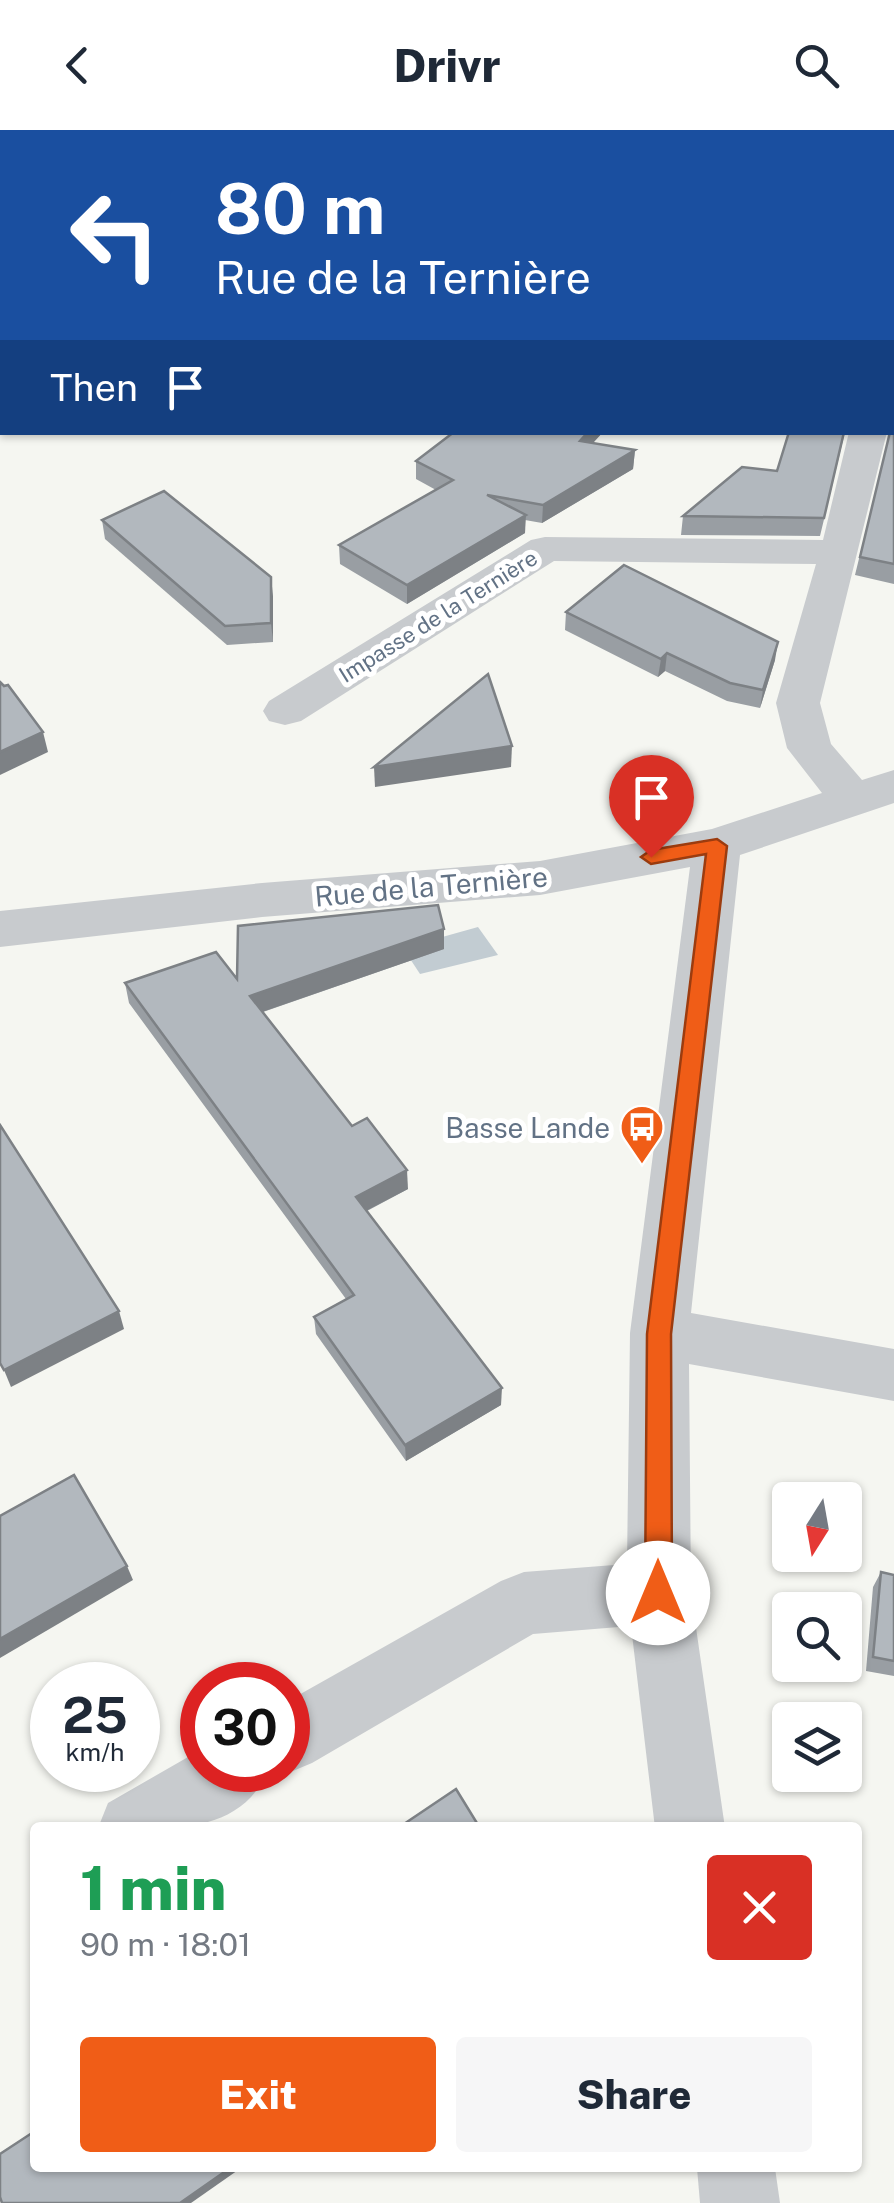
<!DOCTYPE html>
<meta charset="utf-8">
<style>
body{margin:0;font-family:"Public Sans",sans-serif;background:#f6f6f7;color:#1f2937;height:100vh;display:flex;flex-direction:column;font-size:38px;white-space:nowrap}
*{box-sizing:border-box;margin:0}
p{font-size:32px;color:#747a83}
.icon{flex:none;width:55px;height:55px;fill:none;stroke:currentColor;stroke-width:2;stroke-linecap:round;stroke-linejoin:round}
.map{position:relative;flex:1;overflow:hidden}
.details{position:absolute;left:30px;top:1692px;width:832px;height:350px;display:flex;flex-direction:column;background:#fff;border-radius:10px;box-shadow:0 2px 8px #0004}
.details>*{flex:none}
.banner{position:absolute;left:0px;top:0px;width:895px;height:305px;box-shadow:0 2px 8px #0004;background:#1a4fa0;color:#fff;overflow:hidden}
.needle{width:65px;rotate:191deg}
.tools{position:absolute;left:772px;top:1352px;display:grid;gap:20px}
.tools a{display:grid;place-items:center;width:90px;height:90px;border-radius:10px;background:#fff;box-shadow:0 2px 8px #0004;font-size:50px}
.speed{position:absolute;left:30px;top:1532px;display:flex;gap:20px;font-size:50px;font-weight:700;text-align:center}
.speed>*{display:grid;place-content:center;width:130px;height:130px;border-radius:50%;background:#fff;box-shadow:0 2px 8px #0004;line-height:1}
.speed small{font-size:25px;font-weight:400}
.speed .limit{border:15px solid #d22;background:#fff;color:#111}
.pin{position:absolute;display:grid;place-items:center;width:85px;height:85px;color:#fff;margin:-102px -42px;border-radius:50% 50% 50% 0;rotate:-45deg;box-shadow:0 0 10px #0007}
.pin .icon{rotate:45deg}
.me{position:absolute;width:110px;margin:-55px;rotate:0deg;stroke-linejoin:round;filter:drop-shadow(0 0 8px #0008)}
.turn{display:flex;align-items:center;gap:35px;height:210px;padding:0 50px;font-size:45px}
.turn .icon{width:130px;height:130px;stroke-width:2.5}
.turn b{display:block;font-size:70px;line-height:85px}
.then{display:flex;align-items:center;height:95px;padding:0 50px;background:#0003;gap:20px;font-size:38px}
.round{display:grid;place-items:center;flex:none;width:105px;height:105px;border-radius:10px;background:#f6f6f7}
.head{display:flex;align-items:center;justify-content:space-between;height:170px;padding:0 50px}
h1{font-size:60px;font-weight:800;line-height:75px;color:#1e9e55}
.action{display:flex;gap:20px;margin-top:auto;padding:20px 50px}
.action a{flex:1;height:115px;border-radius:10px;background:#f05d17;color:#fff;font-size:40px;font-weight:800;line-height:115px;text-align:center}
.action a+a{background:#f6f6f7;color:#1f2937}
header{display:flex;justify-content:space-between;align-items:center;height:130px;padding:0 50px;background:#fff;font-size:45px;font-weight:800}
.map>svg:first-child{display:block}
.water{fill:#c2ccd2}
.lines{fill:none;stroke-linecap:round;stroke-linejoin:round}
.minor{fill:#c8cbce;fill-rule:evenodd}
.wall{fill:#999ea3}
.shaded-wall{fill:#7d8185}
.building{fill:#b2b8be;stroke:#7d8185;stroke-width:2.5}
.route{fill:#f05d17;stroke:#9c3c0f;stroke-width:2.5}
.labels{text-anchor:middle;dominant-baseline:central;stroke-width:10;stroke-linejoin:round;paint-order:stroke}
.far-street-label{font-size:22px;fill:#627285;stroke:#fff}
.street-label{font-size:28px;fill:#627285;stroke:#fff}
.poi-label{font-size:28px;fill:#627285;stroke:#fff;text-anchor:end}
</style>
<header><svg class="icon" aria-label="back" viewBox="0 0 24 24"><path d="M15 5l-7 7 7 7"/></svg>Drivr<svg class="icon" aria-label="search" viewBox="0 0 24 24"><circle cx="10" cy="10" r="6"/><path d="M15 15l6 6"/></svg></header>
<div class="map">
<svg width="894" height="2073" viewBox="0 0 894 2073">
<rect width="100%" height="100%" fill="#f5f6f1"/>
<!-- water -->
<path class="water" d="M478 797 498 825 420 844 403 818Z"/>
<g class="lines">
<!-- minor -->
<g class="minor">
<path d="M401 0H438L439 2H402Z"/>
<rect x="0" y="121" width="2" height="22"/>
<rect x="892" y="137" width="2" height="21"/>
<path d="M849 302H887L820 573 831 614 862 650 894 640V673L740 725 691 1183 894 1219V1271L689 1234 691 1463 725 1698H655L631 1496 533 1504 312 1633 288 1643 280 1640H288V1571L501 1451 524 1442 627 1434 630 1203 690 737 540 765 262 787 0 817V781L262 753 540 731 712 699 822 663 787 618 776 573 816 434 554 431 301 591 285 595 269 591 263 581 269 571 531 410 545 407 823 410Z"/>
<path d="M202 1619V1640H268C239 1709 161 1698 98 1698L108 1673Z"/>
<path d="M697 2038H775L780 2073H700Z"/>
</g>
</g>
<!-- wall -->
<g class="wall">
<path d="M28 0H216L208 2H39Z"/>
<path d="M892 238 894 244V454L855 445 890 302H892Z"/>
<path d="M603 302 593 313 635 320 633 339 542 393 525 390V403L407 474 340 434 339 415 436 360 416 349V331Z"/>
<path d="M845 302 820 406 681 405 683 386 777 341Z"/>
<path d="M102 390 271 447 273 512 227 515 105 409Z"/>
<path d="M566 482 775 530 760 578 727 571 665 541 658 547 565 500Z"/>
<path d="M444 799V819L263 882 352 996 408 1059 367 1081 501 1275 406 1331 316 1204 314 1187 346 1169 129 873 125 853 237 849Z"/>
<path d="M881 1442 894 1445V1546L866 1541 873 1457Z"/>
</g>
<!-- shaded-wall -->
<g class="shaded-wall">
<path d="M159 0H216L208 2H151Z"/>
<path d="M2 258V279L0 280V259Z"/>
<path d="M588 302H603L578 329 580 311Z"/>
<path d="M635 320 633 339 542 393 543 375Z"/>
<path d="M526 385 525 403 407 474V455Z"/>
<path d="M271 447 273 466V512L271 493Z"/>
<path d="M778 512 775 530 760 578 763 560Z"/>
<path d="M667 523 665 541 658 547 661 529Z"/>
<path d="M43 602 48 622 0 645V622Z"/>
<path d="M512 616 511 637 375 657 374 637Z"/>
<path d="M444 799V819L253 885 250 866Z"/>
<path d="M407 1040 408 1059 358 1085 356 1067Z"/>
<path d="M119 1181 124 1199 11 1257 4 1240Z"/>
<path d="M502 1258 501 1275 406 1331 405 1315Z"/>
<path d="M127 1436 133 1450 0 1528V1509Z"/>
<path d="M230 2038H241L191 2073H180Z"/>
</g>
<!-- building -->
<g class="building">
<path d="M106 0H159L151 2H117Z"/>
<path d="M447 0H894V113H892V2H441Z"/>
<path d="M0 152 2 154V258L0 259Z"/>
<path d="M892 238 894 244V283L892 281Z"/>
<path d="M894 288V434L860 427 890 302H892Z"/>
<path d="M454 302H588L580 311 635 320 543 375 487 365 526 385 407 455 339 415 453 350 416 331Z"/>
<path d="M789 302H844L824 388 683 386 742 337 777 341Z"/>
<path d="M164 361 271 447V493L225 496 102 390Z"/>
<path d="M624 435 778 512 763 560 730 553 667 523 661 529 566 482Z"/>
<path d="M488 544 512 616 374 637Z"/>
<path d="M0 552 4 556 8 555 43 602 0 622Z"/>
<path d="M438 775 444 799 250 866 352 996 367 988 407 1040 356 1067 502 1258 405 1315 314 1187 354 1165 125 853 216 822 237 849 238 796Z"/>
<path d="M0 995 119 1181 4 1240 0 1233Z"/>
<path d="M74 1345 127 1436 0 1509V1386Z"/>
<path d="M881 1442 894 1445V1531L873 1527Z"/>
<path d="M456 1659 480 1698H398Z"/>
<path d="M35 2001V2038H230L180 2073H2L0 2067V2024Z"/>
</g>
<!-- route -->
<path class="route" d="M717 709 727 716 671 1204 672 1463 668 1472 658 1476 649 1472 645 1463 647 1204 706 724 651 734 641 727 651 720Z"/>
<!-- icons -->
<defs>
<symbol id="bus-pin" viewBox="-11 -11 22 30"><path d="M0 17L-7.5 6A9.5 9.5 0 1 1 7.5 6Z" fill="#f05d17" stroke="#fff"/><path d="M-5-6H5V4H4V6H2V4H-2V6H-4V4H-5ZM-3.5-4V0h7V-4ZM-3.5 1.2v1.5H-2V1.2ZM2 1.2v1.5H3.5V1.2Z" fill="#fff"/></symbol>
</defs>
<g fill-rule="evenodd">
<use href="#bus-pin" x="617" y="972" width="50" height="68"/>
</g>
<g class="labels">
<!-- far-street labels -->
<g class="far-street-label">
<text transform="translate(438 486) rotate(-32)">Impasse de la Ternière</text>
</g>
<!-- street labels -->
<g class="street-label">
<text transform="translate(431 756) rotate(-5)">Rue de la Ternière</text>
</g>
<!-- poi labels -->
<g class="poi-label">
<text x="610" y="997">Basse Lande</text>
</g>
</g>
</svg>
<div class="tools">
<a><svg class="needle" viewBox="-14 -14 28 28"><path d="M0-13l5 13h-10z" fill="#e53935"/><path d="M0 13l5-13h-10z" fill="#747a83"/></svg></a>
<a><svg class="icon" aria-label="search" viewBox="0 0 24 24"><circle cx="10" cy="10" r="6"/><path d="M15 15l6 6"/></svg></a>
<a><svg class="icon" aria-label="layers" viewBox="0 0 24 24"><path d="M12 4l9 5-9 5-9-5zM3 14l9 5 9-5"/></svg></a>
</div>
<div class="speed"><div>25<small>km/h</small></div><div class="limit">30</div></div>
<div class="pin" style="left:651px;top:727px;background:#d93025"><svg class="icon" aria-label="arrive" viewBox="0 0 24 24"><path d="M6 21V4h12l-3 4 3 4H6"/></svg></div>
<svg class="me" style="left:658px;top:1463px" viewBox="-20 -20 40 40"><circle r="19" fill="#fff"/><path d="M0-13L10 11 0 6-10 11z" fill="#f05d17"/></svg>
<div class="banner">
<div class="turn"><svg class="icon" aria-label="left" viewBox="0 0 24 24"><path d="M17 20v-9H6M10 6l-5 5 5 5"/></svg><div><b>80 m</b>Rue de la Ternière</div></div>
<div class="then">Then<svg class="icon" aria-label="arrive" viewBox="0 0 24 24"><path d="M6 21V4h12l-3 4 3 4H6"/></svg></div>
</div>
<section class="details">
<div class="head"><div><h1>1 min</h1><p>90 m · 18:01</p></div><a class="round" style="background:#d93025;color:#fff"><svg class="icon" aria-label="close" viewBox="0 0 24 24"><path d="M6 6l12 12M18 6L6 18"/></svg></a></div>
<div class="action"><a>Exit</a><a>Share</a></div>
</section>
</div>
